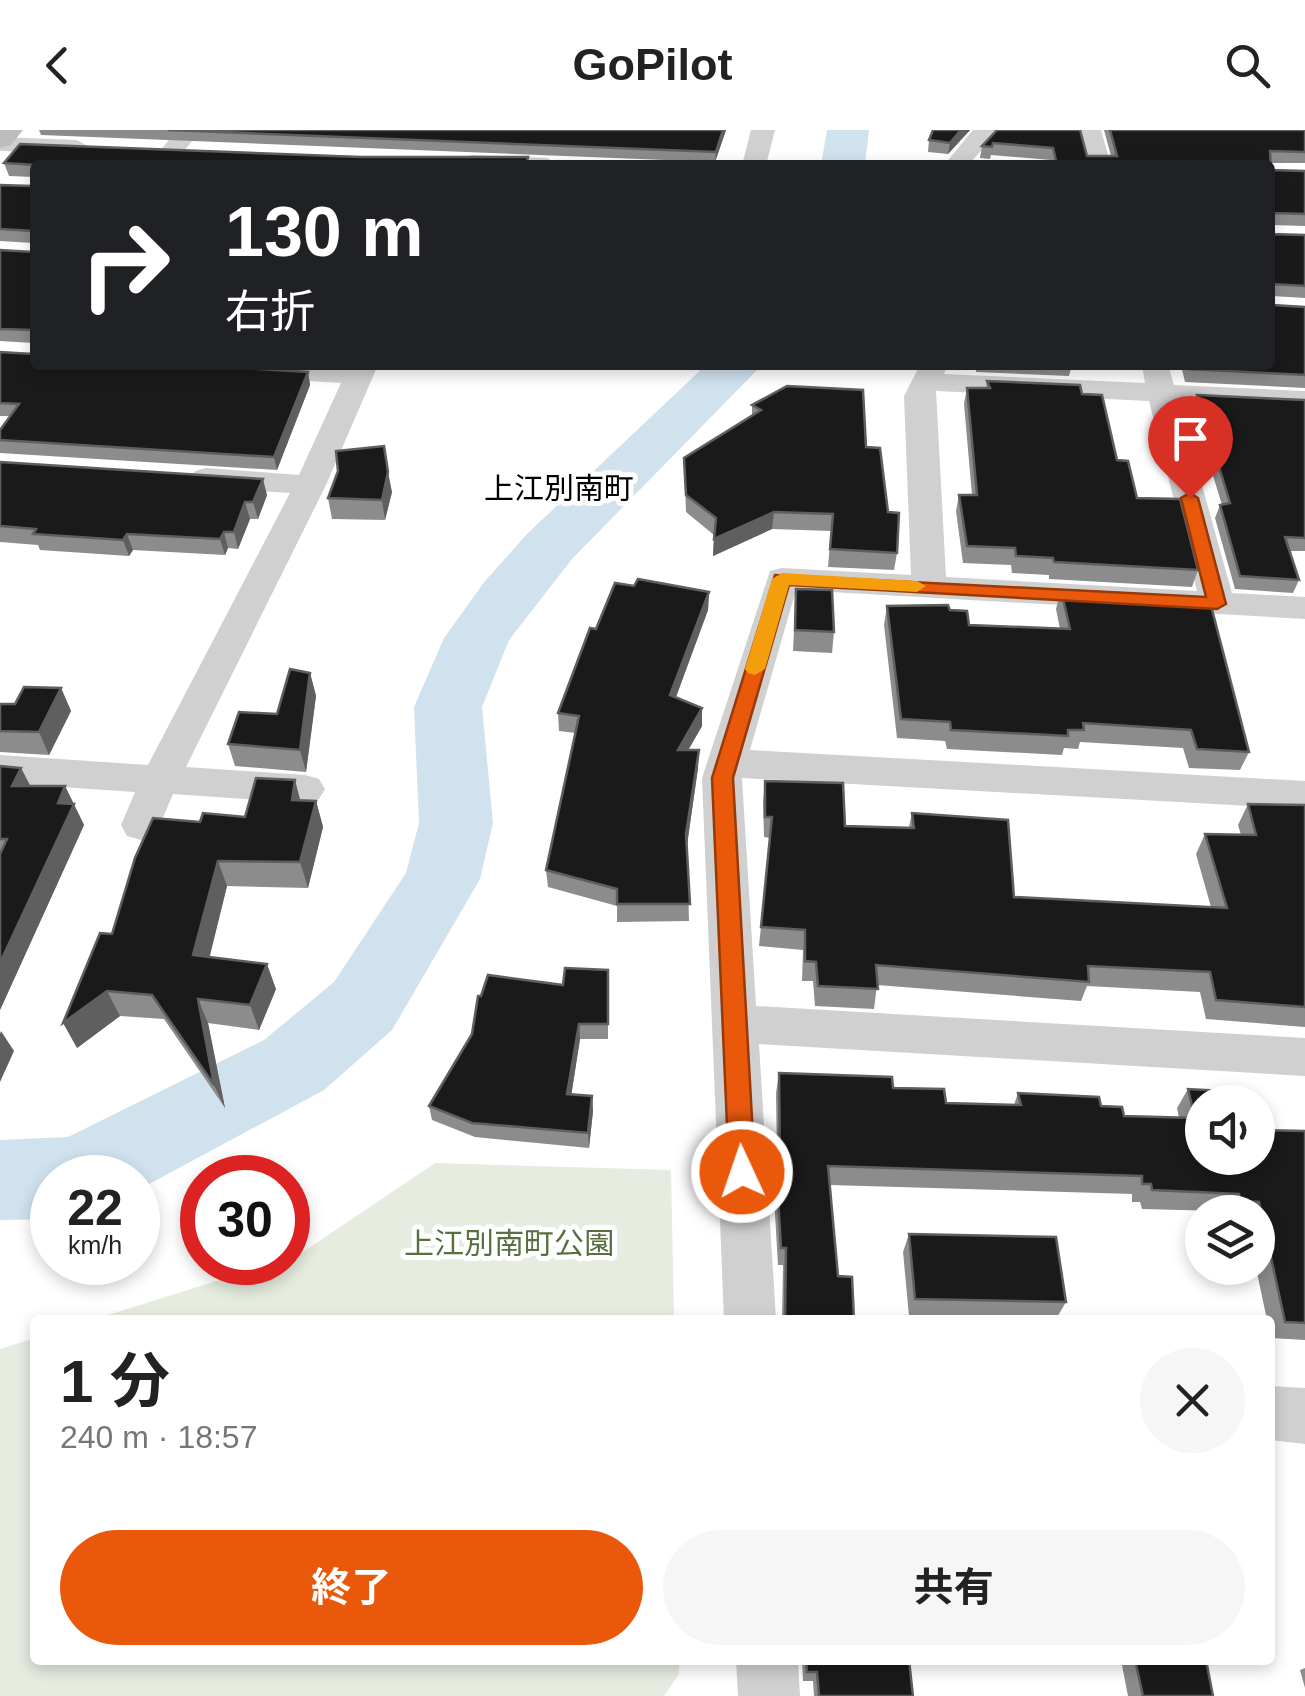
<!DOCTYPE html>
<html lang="ja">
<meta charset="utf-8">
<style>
body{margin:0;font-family:Helvetica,"Noto Sans JP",sans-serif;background:#f6f6f6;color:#222;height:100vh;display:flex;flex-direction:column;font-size:38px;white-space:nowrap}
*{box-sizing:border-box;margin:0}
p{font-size:32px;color:#767676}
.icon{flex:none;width:55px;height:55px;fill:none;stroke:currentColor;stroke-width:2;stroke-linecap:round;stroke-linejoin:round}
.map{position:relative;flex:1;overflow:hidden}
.side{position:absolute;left:30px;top:1185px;width:1245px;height:350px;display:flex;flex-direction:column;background:#fff;border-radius:10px;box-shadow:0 5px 15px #0003}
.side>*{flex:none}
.hud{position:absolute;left:30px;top:30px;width:1245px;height:210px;border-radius:10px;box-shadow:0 5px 15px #0003;background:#202124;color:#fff;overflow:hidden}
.fabs{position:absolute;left:1185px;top:955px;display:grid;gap:20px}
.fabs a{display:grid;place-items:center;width:90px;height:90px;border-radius:50%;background:#fff;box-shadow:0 5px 15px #0003;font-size:50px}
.speed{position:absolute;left:30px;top:1025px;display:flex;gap:20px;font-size:50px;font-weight:700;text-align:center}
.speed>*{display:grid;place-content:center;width:130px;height:130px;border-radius:50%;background:#fff;box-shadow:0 5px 15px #0003;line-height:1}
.speed small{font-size:25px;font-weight:400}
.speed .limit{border:15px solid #d22;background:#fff;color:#111}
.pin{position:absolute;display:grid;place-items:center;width:85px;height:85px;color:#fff;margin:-102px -42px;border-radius:50% 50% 50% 0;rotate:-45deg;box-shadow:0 0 10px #0007}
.pin .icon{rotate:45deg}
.me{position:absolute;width:110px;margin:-55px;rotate:357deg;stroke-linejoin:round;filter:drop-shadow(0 0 8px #0008)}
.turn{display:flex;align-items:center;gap:35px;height:210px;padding:0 30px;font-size:45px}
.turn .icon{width:130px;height:130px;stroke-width:2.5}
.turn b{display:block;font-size:70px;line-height:85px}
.round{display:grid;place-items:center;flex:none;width:105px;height:105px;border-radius:52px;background:#f6f6f6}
.head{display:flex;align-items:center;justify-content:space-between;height:170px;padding:0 30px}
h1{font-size:60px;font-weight:700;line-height:75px}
.button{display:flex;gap:20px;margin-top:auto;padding:20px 30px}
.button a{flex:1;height:115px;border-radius:60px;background:#ea580c;color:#fff;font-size:40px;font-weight:700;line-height:115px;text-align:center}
.button a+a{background:#f6f6f6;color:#222}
header{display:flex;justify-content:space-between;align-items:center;height:130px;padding:0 30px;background:#fff;font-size:45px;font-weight:700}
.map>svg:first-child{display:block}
.green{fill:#e6ecdf}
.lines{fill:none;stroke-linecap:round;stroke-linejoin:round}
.river{fill:#cfe2ee;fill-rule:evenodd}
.street{fill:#d0d0d0;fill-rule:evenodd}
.secondary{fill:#bdbdbd;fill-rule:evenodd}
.wall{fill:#8c8c8c}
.shaded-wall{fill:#5f5f5f}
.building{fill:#1a1a1a;stroke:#5f5f5f;stroke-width:2.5}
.route{fill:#ea580c;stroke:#983908;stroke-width:2.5}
.slow{fill:#f59e0b}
.labels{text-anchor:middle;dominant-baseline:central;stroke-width:10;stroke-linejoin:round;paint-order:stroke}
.far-quarter-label{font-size:30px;fill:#000;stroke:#fff}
.park-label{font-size:30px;fill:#56703f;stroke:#fff}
</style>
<header><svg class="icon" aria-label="back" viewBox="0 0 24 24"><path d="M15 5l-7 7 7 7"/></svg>GoPilot<svg class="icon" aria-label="search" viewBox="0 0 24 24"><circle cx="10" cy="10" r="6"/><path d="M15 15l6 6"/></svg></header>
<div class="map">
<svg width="1305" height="1566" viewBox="0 0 1305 1566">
<rect width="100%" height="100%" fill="#fff"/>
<!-- green -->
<g class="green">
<path d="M435 1033 671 1040 674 1190H92L274 1133 288 1132V1128L300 1124Z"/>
<path d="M35 1208V1530H679V1544L664 1566H0V1219Z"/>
</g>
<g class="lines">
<!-- river -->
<g class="river">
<path d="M827 0H869L865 35H821Z"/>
<path d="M706 235H762L572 429 509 510 482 577 493 693 480 749 392 900 324 960 138 1060V1048H52V1089L0 1090V1010L68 1007 264 910 334 852 406 743 419 693 414 577 444 508 485 451 528 403Z"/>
</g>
<!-- street -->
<g class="street">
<path d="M177 0H201L180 26H164L160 21Z"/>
<path d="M751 0H775L766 35H742Z"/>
<path d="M973 0H1000L968 35H944Z"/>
<path d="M1077 0H1101L1111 35H1087Z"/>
<path d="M0 7 77 10 89 17 77 24 0 21Z"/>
<path d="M473 25 547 28 559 35H463L465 27Z"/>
<path d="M179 235H378L326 355 186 637 305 645 319 649 325 659 319 669 305 673 173 664 155 706 141 710 127 706 121 695 135 662 0 653V625L148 635 290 363 206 358 195 355 190 348 195 341 206 338 299 345 341 253 193 244 183 241Z"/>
<path d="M920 235H948L944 244 1145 253 1142 235H1168L1174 255 1305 261V279L1179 273 1232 463 1305 467V489L796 460 750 620 1305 651V679L742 648 756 876 1305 908V946L759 914 776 1190H724L702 648 770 441 782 438 911 445 904 266ZM936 261 1149 271 1197 461 946 447Z"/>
<path d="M1270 1256 1305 1258V1314L1270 1310Z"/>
<path d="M736 1530H798L800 1566H738Z"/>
</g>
<!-- secondary -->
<path class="secondary" d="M0 0H23L11 15 0 18Z"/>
</g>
<!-- wall -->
<g class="wall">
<path d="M39 0H726L715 32 41 5Z"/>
<path d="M970 0 948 24 928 22 929 10Z"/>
<path d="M997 0 1087 26H1111L1104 0H1305V33H1271V40L1305 41V96L1271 95V104L1305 105V168L1272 166V175L1305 177V258L1185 252 1181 235H1270V35H1052L1051 30 991 25 990 29 980 28 982 16Z"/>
<path d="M4 33 35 35V235L308 242 310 255 277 340 0 323V300L10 286H0V222L33 224V213L0 211V120L33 122V113L0 111V55L31 56 35 52 34 47 9 46Z"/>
<path d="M976 235H1072L1069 246 976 242Z"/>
<path d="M987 251 1082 264 1137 368 1198 440 1192 457 1049 449V445L1012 443 1011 435 963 433 956 381 959 365H972L964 274 967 258H986Z"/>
<path d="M1197 265 1305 270V421H1290L1299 450 1293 463 1235 459 1215 388 1220 375H1222L1192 277Z"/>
<path d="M752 275 866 317 888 382 897 423 894 440 828 437 831 401 772 399 713 426 714 405 686 382 684 328 752 286Z"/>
<path d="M0 332 267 365 258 389H250L238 419 228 418 225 425 133 420 129 426 40 420 38 415 0 412Z"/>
<path d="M392 362 385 390 332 389 328 368Z"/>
<path d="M634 456 709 462 708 480 676 567 702 596 688 620 698 638 687 715 689 791 617 792V776L548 757 546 740 576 603 559 601 558 583 596 499Z"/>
<path d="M796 459 834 502 832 523 793 521Z"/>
<path d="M1061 460 1249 622 1240 640 1189 638 1183 618 1080 612 1078 619 1064 618 1062 625 947 619 945 611 897 608 884 495 887 476 950 480 969 495 1060 499 1056 479Z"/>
<path d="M310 543 316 566 306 642 235 636 228 614 277 584Z"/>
<path d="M61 558 71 581 49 625 0 622V576L15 574Z"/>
<path d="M0 636 30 656H65L84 695 0 880Z"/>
<path d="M765 651 845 696 909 697 912 683 1014 767 1211 777 1196 724 1205 704 1241 705 1238 695 1248 674 1305 675V897L1206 889 1200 862 1087 856 1081 871 877 855 874 879 815 876 813 851H802L803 820 759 816 770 708 764 707 763 672Z"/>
<path d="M300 671H316L323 697 308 758 227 756 209 827 276 859 259 900 208 893 225 978 164 889 120 886 77 918 112 804 200 692 245 687Z"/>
<path d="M608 840V909H580L571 965 592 966 593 981 589 1018 475 1007 432 990 429 976 472 904 481 866 563 855Z"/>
<path d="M779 943 893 958 946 973 1014 975 1018 963 1101 976 1124 986 1179 988 1177 978 1188 959 1202 1028 1305 1001V1210L1271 1208 1270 1190H1267L1256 1138H1258V1082L1142 1079 1140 1072H1132V1064L830 1055 838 1146 854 1190H782L783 1135H778L773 1050 776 1032H777L776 963Z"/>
<path d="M909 1104 1066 1172 1056 1189 909 1186 903 1122Z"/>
<path d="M802 1530H909L913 1566H814L813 1551H803Z"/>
<path d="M1121 1530H1206L1213 1566H1128Z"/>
<path d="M1305 1538V1558L1300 1540Z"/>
</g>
<!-- shaded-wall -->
<g class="shaded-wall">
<path d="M723 0H726L715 32 716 22Z"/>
<path d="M961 0H970L948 24 950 13Z"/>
<path d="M308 242 310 255 277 340 274 327Z"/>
<path d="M388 342 392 362 385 390 382 370Z"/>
<path d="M263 349 267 365 258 389 253 372Z"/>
<path d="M245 372 250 389 238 419 234 402Z"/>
<path d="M774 382 772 399 713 426 714 409Z"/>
<path d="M224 402 228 418 225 425 220 409Z"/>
<path d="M127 404 133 420 129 426 123 410Z"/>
<path d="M709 462 708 480 670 583V565Z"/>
<path d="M310 543 316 566 306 642 300 620Z"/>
<path d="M61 558 71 581 49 625 39 602Z"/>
<path d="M702 578V596L678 638V620Z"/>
<path d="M699 620 698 638 686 722V704Z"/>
<path d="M21 638 32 659 12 656Z"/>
<path d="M295 650 302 677 292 670Z"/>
<path d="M65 656 84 695 0 880V833Z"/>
<path d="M316 671 323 697 308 758 300 732Z"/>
<path d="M218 731 227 756 204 850 193 825Z"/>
<path d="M267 834 276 859 259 900 250 875Z"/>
<path d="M107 861 120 886 77 918 63 893Z"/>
<path d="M198 869 208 893 225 978 214 955Z"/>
<path d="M579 894 580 909 569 980 567 964Z"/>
<path d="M1 901 14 921 0 952V904Z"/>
<path d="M592 966 593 981 589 1018 588 1003Z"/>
</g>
<!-- building -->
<g class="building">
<path d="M168 0H723L716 22Z"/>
<path d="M933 0H961L950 13 929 10Z"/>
<path d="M997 0H1080L1087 26H1117L1110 0H1305V22L1270 21 1271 40 1305 41V84L1271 83V104L1305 105V156L1272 154V175L1305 177V245L1189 239 1188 235H1270V35H1057L1053 18 993 13 992 17 982 16Z"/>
<path d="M20 14 360 27H528L526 35H35V235H194L308 242 274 327 0 310V300L19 274 0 273V222L33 224V200L0 199V120L33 122V101L0 99V55L31 56 35 52 34 35 4 33Z"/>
<path d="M987 251 1080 255 1082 264 1102 265 1117 330 1128 331 1137 368 1180 369 1198 440 1054 432 1053 428 1016 426 1015 418 967 416 959 365H977L967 258H990Z"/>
<path d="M787 256 863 260 866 317 880 318 888 382 899 383 897 423 830 419 833 384 774 382 714 409 716 388 686 365 684 328 761 280 752 275Z"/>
<path d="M1197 265 1305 270V408L1285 407 1299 450 1240 446 1220 375 1230 373Z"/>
<path d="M384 316 388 342 382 370 328 368 338 341 336 321Z"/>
<path d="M0 332 263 349 253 372H245L234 402H224L220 409 127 404 123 410 33 404 36 399 0 396Z"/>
<path d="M638 449 709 462 670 565 702 578 678 620H699L686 704 690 774H617V759L546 740 579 586 558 583 590 498 596 499 615 453 634 456Z"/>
<path d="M796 459 832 460 834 502 795 500Z"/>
<path d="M1061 460 1209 468 1249 622 1197 619 1191 600 1083 593 1084 600H1068V606L951 600 950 592 901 589 887 476 948 475 950 480 967 481 969 495 1070 499Z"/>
<path d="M290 539 310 543 300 620 228 614 239 582 277 584Z"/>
<path d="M24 557 61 558 39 602 0 601V576L1 574H15Z"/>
<path d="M0 636 21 638 12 656H65L58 673 74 674 0 833V724L7 709H0Z"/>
<path d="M256 648 295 650 292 670 316 671 300 732 218 731 193 825 267 834 250 875 198 869 214 955 152 865 107 861 63 893 100 803 112 804 135 728 153 688 200 692 203 683 245 687Z"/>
<path d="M765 651 843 653 845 696 914 698 912 683 1008 690 1014 767 1227 778 1205 704 1256 705 1248 674 1305 675V877L1216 870 1210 842 1088 836 1089 852 876 835 878 859 818 856 816 832 805 831V800L761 797 772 687H765Z"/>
<path d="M565 838 608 840V894H579L567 964 592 966 588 1003 472 993 429 976 472 904 478 866H481L488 845 563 855Z"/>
<path d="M779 943 892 947 893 958 944 959 946 973 1021 975 1018 963 1099 967 1101 976 1122 977 1124 986 1195 988 1188 959 1241 962 1244 972H1202V1028H1258V1000L1305 1001V1193L1285 1192 1259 1072 1240 1071 1239 1064 1152 1060 1151 1054H1142V1046L828 1036 838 1146 852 1147 854 1190H785L786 1118H781L776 1032H780Z"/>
<path d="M909 1104 1056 1107 1066 1172 915 1169Z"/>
<path d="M806 1530H909L913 1566H819L817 1542H807Z"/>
<path d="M1135 1530H1206L1213 1566H1143Z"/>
</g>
<!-- route -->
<path class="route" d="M1190 363 1198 368 1226 474 1217 479 789 455 733 648 755 1042 751 1051 742 1054 733 1051 729 1042 712 648 775 445 1206 467 1181 368Z"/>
<!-- slow -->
<path class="slow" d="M782 443 917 451 926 456 917 462 789 455 765 539 755 545 748 543 745 539 772 449Z"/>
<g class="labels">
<!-- far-quarter labels -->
<g class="far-quarter-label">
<text x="559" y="358">上江別南町</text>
</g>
<!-- park labels -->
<g class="park-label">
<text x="509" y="1113">上江別南町公園</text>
</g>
</g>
</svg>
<div class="fabs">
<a><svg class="icon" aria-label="sound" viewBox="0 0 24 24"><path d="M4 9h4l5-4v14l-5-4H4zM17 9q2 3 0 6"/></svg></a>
<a><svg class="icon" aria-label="layers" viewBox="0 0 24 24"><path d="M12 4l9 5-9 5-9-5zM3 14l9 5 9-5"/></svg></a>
</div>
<div class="speed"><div>22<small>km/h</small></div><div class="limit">30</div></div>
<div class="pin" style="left:1190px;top:368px;background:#d93025"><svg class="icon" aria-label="arrive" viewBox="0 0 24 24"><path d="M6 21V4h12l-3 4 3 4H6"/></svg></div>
<svg class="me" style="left:742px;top:1042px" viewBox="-20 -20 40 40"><circle r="17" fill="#ea580c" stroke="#fff" stroke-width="3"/><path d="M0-11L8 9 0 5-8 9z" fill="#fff"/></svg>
<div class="hud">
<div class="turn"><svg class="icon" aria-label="right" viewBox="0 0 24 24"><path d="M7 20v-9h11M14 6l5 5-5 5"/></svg><div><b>130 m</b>右折</div></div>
</div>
<section class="side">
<div class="head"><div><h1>1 分</h1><p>240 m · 18:57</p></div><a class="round"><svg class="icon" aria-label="close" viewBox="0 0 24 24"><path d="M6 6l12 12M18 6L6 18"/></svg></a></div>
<div class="button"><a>終了</a><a>共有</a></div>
</section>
</div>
